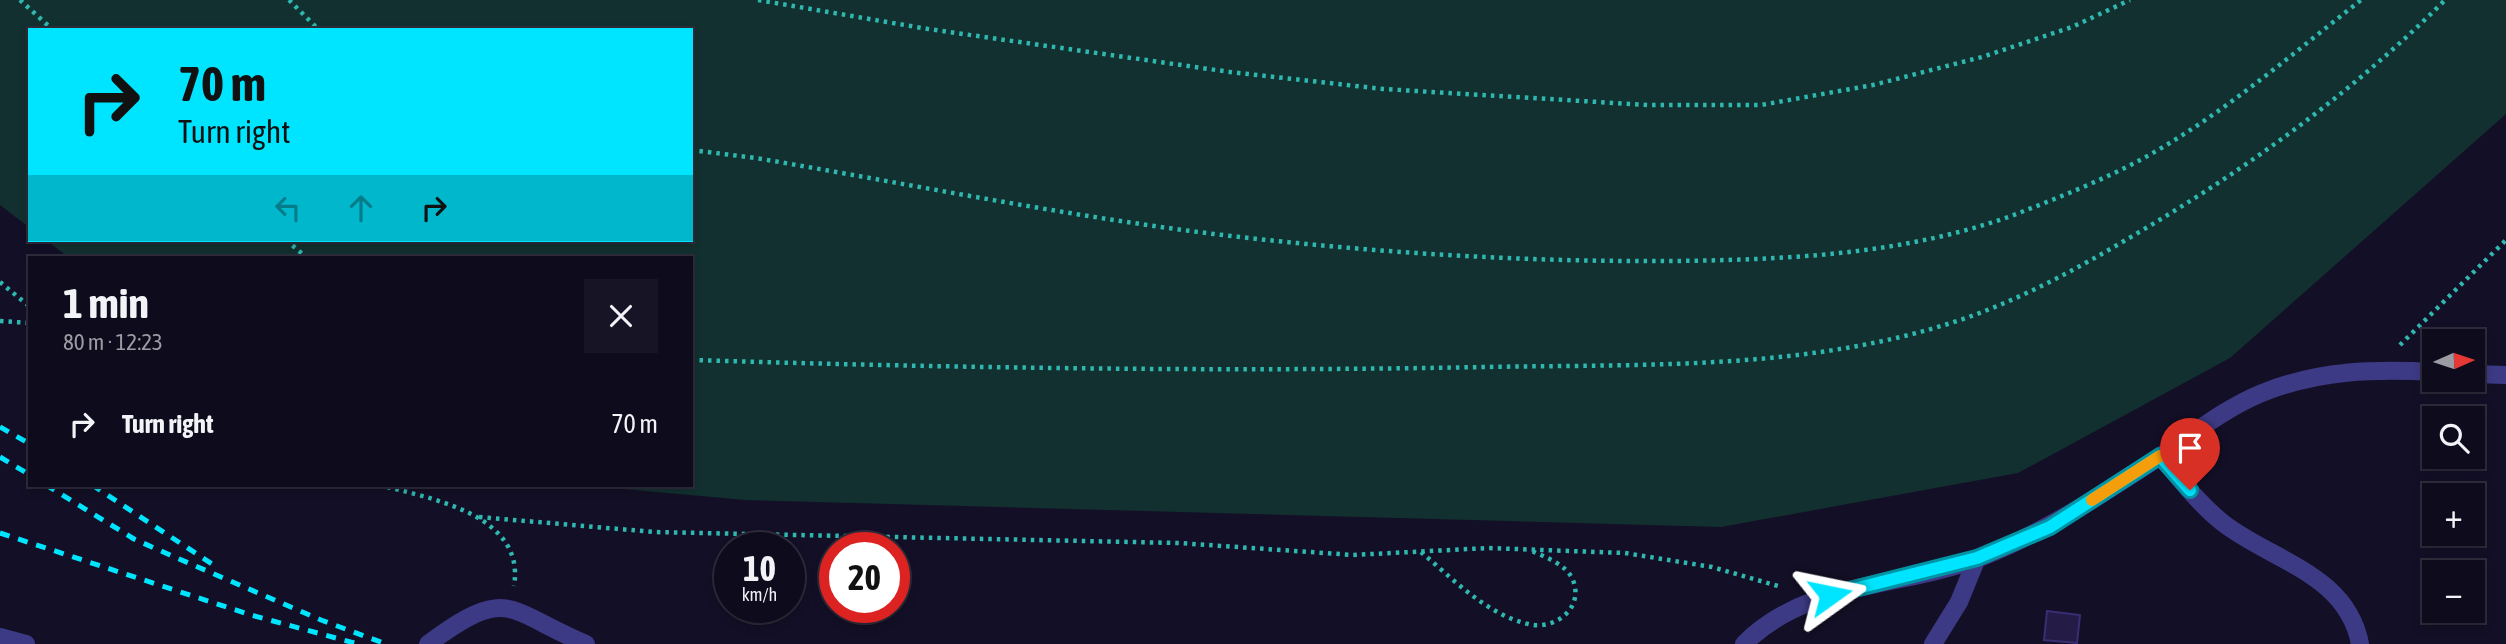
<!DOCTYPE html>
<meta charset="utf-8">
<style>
body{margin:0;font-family:"Asap Condensed",sans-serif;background:#171425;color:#f1f3f6;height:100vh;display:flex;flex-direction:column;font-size:26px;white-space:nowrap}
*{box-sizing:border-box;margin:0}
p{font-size:23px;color:#9b9ba3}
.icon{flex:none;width:38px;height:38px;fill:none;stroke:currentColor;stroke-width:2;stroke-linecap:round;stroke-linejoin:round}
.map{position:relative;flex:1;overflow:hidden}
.sheet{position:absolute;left:28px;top:256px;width:665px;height:231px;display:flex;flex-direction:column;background:#0e0b1c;border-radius:0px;box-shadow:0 4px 10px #0003,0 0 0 2px #2e2b3b}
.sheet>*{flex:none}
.hud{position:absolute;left:28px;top:28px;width:665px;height:214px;border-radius:0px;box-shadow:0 4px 10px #0003,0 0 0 2px #2e2b3b;background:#00e5ff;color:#111;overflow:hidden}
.needle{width:46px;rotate:87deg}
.controls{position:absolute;left:2422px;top:329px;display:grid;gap:14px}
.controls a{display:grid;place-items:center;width:63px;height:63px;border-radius:0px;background:#0e0b1c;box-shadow:0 4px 10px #0003,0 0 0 2px #2e2b3b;font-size:35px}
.speed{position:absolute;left:714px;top:532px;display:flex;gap:14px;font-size:35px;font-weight:700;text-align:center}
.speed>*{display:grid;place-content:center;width:91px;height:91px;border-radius:50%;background:#0e0b1c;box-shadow:0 4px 10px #0003,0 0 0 2px #2e2b3b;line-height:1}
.speed small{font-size:18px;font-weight:400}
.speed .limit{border:10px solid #d22;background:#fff;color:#111}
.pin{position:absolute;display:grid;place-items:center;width:60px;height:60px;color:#fff;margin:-72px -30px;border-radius:50% 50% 50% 0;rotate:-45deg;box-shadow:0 0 7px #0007}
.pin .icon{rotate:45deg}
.me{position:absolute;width:77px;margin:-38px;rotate:78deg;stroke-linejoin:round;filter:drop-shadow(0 0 5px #0008)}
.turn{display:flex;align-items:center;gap:24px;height:147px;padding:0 35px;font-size:32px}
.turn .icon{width:91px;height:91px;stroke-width:2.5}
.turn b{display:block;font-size:49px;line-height:60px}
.lanes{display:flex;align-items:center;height:66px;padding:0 35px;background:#0003;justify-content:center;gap:35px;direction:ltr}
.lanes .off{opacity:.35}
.round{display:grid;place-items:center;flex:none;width:74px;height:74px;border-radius:0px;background:#171425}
.headline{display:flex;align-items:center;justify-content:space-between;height:119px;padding:0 35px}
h1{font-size:42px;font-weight:700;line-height:52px}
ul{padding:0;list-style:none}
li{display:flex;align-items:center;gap:21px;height:98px;padding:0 35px}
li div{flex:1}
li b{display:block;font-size:26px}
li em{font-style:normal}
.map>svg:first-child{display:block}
.green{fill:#12302f}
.building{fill:#241b47;stroke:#3b2d73;stroke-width:2}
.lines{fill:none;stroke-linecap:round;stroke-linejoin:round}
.path{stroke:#2fb8b0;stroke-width:4.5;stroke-dasharray:3.5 5;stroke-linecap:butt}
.service{stroke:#3d3a85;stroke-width:18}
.rail{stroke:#00e5ff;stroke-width:5;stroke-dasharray:10 9;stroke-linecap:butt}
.route-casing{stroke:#0095a6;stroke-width:18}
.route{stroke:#00e5ff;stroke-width:12}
.slow{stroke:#f59e0b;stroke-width:12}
</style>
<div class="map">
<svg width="2506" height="644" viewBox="0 0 2506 644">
<rect width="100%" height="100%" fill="#130f26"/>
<!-- green -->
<path class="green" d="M0 0H2506V114L2230 358 2018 473 1721 527 745 500 580 485H691V257H68L46 240H691V30H30V228L0 205Z"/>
<!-- building -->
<path class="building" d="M2047 611 2080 615 2077 643 2044 640Z"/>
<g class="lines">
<!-- path -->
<g class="path">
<path d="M20 0 53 30"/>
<path d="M289 0 319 30"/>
<path d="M758 0 928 29 1230 72 1383 89 1648 105H1761L1873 85 1982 57 2072 27 2130 0"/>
<path d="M691 150 756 158C909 184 1061 215 1214 234 1365 252 1518 262 1669 261 1783 260 1902 255 2011 216 2055 199 2101 181 2142 159 2221 116 2291 55 2361 0"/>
<path d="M286 240 306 257"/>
<path d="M0 282 30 307"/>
<path d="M0 321 30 323"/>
<path d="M2400 345 2506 240"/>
<path d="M691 360C956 368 1220 372 1485 367 1646 364 1812 371 1966 318 2028 296 2084 265 2141 231 2251 166 2354 91 2445 0"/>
<path d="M379 485C429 498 526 514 514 586"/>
<path d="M479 517 654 532 1179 543 1353 555 1488 548 1625 553 1712 567 1778 586"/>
<path d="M1421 552C1453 579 1486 614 1528 624 1555 631 1586 607 1572 578 1565 564 1545 557 1532 551"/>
</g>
<!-- service -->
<g class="service">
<path d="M2473 374 2506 375"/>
<path d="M2160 456C2180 479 2199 504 2223 523 2272 561 2347 574 2360 644"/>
<path d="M0 637 26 644"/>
<path d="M428 644C509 584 506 610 586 644"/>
<path d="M1744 644C1806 581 1900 588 1979 558 2044 533 2101 495 2159 457 2192 435 2225 408 2262 393 2319 370 2374 369 2434 372"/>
<path d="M1933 644 1959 602 1977 558"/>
</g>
<!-- rail -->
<g class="rail">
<path d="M0 427 30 444"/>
<path d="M0 457 30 475"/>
<path d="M46 485 134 539 170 555 321 620 386 644"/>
<path d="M92 485 215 566"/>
<path d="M0 533 251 615 358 644"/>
</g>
</g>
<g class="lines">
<defs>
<path id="route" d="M1830 595 1977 558 2050 527 2160 456 2190 490"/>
</defs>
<!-- route casing -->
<use href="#route" class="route-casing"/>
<!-- route -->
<use href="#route" class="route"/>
<!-- slow -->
<path class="slow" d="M2092 500 2160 456"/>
</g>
</svg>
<div class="controls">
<a><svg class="needle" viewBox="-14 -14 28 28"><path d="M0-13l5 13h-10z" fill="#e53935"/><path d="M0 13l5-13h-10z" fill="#9b9ba3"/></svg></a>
<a><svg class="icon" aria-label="search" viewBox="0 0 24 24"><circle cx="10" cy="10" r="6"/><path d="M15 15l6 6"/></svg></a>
<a>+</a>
<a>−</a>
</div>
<div class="speed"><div>10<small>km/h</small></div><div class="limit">20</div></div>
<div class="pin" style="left:2190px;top:490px;background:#d93025"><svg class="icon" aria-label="arrive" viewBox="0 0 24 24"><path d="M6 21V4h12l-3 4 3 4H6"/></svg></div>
<svg class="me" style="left:1830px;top:595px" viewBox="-20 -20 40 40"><path d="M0-17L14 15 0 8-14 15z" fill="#00e5ff" stroke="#fff" stroke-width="4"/></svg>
<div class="hud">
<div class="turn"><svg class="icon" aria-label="right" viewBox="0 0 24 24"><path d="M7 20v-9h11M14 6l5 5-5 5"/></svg><div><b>70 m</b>Turn right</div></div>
<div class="lanes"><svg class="icon off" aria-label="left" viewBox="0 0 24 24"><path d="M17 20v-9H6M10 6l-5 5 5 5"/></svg><svg class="icon off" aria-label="ahead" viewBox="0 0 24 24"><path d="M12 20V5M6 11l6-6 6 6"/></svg><svg class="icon" aria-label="right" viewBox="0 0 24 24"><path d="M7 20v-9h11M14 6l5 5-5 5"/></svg></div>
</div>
<section class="sheet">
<div class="headline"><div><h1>1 min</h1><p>80 m · 12:23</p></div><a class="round"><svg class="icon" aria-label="close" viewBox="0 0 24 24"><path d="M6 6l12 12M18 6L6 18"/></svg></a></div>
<ul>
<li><svg class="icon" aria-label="right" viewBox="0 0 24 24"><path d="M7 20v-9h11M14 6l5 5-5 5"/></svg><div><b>Turn right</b></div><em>70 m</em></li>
</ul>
</section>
</div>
